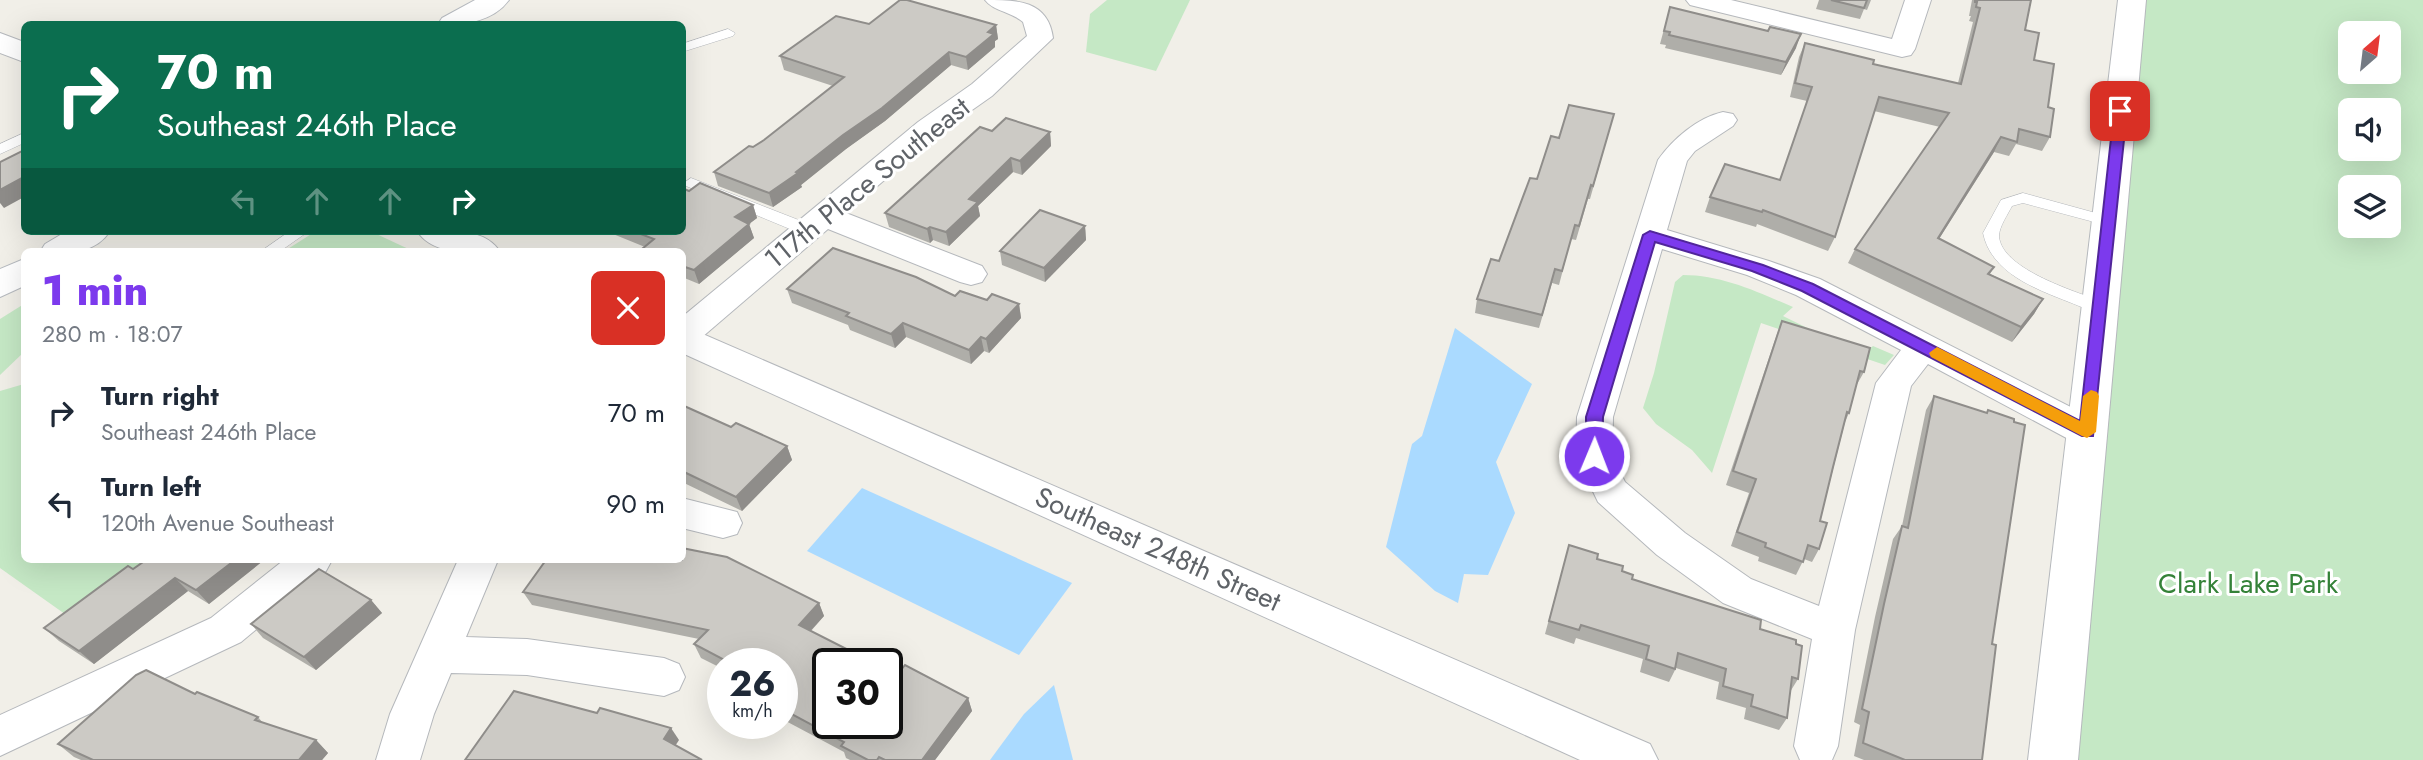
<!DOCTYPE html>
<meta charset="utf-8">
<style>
body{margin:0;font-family:Jost,sans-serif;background:#f2f2f3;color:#1f2937;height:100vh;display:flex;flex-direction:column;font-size:26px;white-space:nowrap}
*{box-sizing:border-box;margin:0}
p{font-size:23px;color:#747a83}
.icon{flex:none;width:38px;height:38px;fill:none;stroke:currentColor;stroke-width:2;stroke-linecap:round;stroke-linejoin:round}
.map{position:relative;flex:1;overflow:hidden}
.sheet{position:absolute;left:21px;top:248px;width:665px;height:315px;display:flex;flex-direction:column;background:#fff;border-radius:10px;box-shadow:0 7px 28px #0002}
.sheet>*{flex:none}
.hud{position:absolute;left:21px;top:21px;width:665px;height:214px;border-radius:10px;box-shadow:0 7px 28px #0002;background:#0b6e4f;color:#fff;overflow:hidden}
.needle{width:46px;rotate:28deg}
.tools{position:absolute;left:2338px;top:21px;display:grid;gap:14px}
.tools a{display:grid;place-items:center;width:63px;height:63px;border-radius:10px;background:#fff;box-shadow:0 7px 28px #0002;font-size:35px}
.speed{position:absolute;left:707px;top:648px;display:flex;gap:14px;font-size:35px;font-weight:700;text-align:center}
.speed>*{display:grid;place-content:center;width:91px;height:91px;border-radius:50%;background:#fff;box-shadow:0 7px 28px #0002;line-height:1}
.speed small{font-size:18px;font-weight:400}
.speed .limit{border:4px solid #111;border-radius:10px;background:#fff;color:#111}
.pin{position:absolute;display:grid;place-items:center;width:60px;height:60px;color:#fff;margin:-30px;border-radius:14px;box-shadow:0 4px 10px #0006}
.me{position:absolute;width:77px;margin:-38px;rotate:1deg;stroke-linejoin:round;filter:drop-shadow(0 0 5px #0008)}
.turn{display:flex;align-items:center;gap:24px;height:147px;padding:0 21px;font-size:32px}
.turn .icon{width:91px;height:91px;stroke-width:2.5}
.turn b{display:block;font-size:49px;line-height:60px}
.lanes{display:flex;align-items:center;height:66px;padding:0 21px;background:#0003;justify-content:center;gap:35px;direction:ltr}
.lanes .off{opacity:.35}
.round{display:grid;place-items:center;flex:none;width:74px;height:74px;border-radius:10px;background:#f2f2f3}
.overview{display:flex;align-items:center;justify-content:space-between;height:119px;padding:0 21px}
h1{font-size:42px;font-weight:800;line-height:52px;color:#7c3aed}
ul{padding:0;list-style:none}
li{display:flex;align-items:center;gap:21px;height:91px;padding:0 21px}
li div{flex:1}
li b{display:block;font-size:26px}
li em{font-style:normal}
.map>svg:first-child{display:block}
.green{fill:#c5e8c5;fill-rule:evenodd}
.water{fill:#aadaff}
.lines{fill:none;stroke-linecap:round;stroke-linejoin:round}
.service-casing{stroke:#b5b8bc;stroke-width:1}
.minor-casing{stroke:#b5b8bc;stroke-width:2}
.tertiary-casing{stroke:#b5b8bc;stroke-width:2}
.secondary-casing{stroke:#b6babf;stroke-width:2}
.service{fill:#fff;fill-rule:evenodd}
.minor{fill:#fff;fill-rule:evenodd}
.tertiary{fill:#fff;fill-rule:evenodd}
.secondary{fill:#fff;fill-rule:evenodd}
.wall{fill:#afaea9}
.shaded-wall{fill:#8f8d8a}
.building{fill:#cccac5;stroke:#8f8d8a;stroke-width:2}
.route{fill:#7c3aed;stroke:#51269a;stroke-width:2}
.slow{fill:#f59e0b}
.labels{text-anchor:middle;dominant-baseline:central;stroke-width:6;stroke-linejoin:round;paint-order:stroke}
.street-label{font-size:28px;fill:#5f6368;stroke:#fff}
.park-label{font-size:28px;fill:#348238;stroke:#fff}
</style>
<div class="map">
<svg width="2423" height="760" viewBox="0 0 2423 760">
<rect width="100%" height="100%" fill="#f1efe8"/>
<!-- green -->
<g class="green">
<path d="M1107 0H1190L1156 71 1086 52 1090 14Z"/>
<path d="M2132 0H2423V760H2053ZM2350 33H2389V72H2350ZM2350 110H2389V149H2350ZM2350 187H2389V226H2350Z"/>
<path d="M316 231H370L415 252H283Z"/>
<path d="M1683 275C1722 275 1758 292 1793 307L1783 316 1862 355 1873 346 1894 355 1885 365 1761 323 1712 473 1692 450 1656 424 1643 408 1654 373 1675 282Z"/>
<path d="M24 304V352L0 375V319Z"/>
<path d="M24 384V560H164L79 624 0 568V391Z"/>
</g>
<!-- water -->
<g class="water">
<path d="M1455 328 1532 384 1496 462 1515 513 1488 575 1464 574 1458 603 1435 591 1386 547 1412 444 1422 436Z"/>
<path d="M862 488 1072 583 1019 655 807 551Z"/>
<path d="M1054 685 1073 760H990L1024 714Z"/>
</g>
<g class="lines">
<defs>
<g id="service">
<path d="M728 29 735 33 733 36 682 52V44Z"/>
<path d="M24 133V143L0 154V144Z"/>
<path d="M691 178 814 226 816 230 814 234H802L686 186 684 183Z"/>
<path d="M2023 193 2114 218 2117 221 2114 224 2109 226 2023 203 2012 206C2008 214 1999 227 1999 236 2001 270 2080 293 2106 303L2108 307 2106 311C2094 314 2080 306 2069 302 2036 289 1991 273 1983 233L2001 200Z"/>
<path d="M290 231H309L279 252H260Z"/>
</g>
<g id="minor">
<path d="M985 0C1017 0 1048 0 1053 38L992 96 938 134 846 213 982 266 987 274 982 282 971 285 960 282 828 229 694 344 682 348V317L918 122 972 84 1027 36 1023 22C1012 12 993 11 985 0Z"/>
<path d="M1686 0H1731L1892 39 1905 0H1931L1915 49 1911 55 1902 57 1690 5Z"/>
<path d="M1723 112 1733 114 1737 120 1733 126 1695 151 1687 161 1667 230 1769 261 1820 279 2100 422 2105 432 2100 442 2087 446 2074 442 1928 364 1911 386 1855 630 1838 746 1832 760H1800L1794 746 1812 639 1723 603 1657 555 1598 502 1576 456 1577 417 1658 160C1673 139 1697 118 1723 112ZM1662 249 1747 275 1796 295 1901 350 1876 383 1819 606 1751 579 1685 533 1625 482 1612 456 1613 417Z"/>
<path d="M682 498 737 512 742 523 737 534 723 538 682 528Z"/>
<path d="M284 560H332L326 571 241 642 0 756V715L211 618Z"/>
<path d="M458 560H498L466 637 527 639 664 658 679 664 685 677 679 690 664 696 527 675 451 673 434 714 420 760H376L390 714Z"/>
</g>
<g id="tertiary">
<path d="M2118 0H2146L2078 760H2028Z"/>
<path d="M0 33 24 42V62L0 53Z"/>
<path d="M417 231C444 231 484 226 500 252 473 252 434 257 417 231Z"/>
<path d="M682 325 1650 744 1658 760H1580L682 353Z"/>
</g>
<g id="secondary">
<path d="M475 0H509C493 22 462 26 438 24L442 18Z"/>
<path d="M67 231H110C94 256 66 252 40 252L45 244Z"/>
<path d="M24 259V286L0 297V269Z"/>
</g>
</defs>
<!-- service casing -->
<use href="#service" class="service-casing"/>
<!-- minor casing -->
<use href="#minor" class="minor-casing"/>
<!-- tertiary casing -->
<use href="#tertiary" class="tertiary-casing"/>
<!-- secondary casing -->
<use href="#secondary" class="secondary-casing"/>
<!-- service -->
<use href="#service" class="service"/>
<!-- minor -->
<use href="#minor" class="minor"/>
<!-- tertiary -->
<use href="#tertiary" class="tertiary"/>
<!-- secondary -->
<use href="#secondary" class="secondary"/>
</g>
<!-- wall -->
<g class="wall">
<path d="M1819 0H1871L1867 10 1864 9 1860 19 1816 9Z"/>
<path d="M1972 0H2031L2025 30 2048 107 2050 137 2042 151 2016 144 2009 156 1994 152 1939 239 1994 267 1990 274 2043 299 2034 314 2012 342 1848 263 1855 249 1940 127 1874 111 1835 237 1828 251 1757 224 1756 227 1705 212 1710 197 1780 180 1807 101 1790 97 1799 57 1805 43 1873 64 1958 83 1973 22 1969 21 1971 16H1969Z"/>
<path d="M1670 7 1796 48 1781 75 1665 48 1666 45 1660 44Z"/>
<path d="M869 24 996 25 998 39 995 41V47L968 70 951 65 885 121 846 149 801 185 802 187 773 207 718 186 714 172 764 140 833 86 784 70 780 56Z"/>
<path d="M1614 114 1590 199H1588L1576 240 1571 239 1559 285 1552 283 1539 328 1475 313 1477 299 1499 261 1559 138Z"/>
<path d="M992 131 1050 132 1051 146 1022 175 1013 172 978 206 980 216 949 246 933 240 930 243 889 227 885 213Z"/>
<path d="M689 191 753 205 757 218 749 224 754 238 699 284 682 277V252H643L642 249 645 247 613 234 611 231H682Z"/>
<path d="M1085 226 1086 240 1045 282 1002 265 1000 251Z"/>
<path d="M787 289 955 296 1019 304 1021 318 989 353 984 351 971 364 906 337 895 348 850 330 848 325 792 303Z"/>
<path d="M1782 321 1864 372 1856 386 1849 413 1845 422 1820 521 1819 549 1812 562 1804 559 1796 575 1758 561 1759 557 1731 546 1749 493 1726 485 1777 334Z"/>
<path d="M1934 396 1986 413 1988 410 1992 644 1982 760H1864L1854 756 1860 725 1854 722 1875 617 1893 539 1902 526 1926 410Z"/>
<path d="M682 405 731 427 787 446 792 460 742 511 682 482Z"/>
<path d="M1569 545 1622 571 1632 579 1796 644 1798 679 1790 692 1787 718 1779 730 1744 719 1746 708 1716 699 1719 682 1676 668 1669 682 1640 672 1643 659 1576 638 1574 644 1545 634Z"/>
<path d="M264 560 209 604 188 591 94 664 59 641 44 628 133 569Z"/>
<path d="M523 592 819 603 824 616 811 631 897 675 968 698 972 711 935 760H850L846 758 844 752 782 719V663H723V669L701 658 694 644 699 639 532 605Z"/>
<path d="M371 600 382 613 316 670 263 638 251 624Z"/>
<path d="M195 694 258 717 263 723 316 740 328 753 322 760H81L74 757 58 744Z"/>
</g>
<!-- shaded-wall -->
<g class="shaded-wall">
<path d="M996 25 998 39 995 41V47L968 70 966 57 988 32Z"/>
<path d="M1801 34 1796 48 1781 75 1786 62Z"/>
<path d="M949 52 951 65 885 121 846 149 801 185 802 187 773 207 769 193Z"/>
<path d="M1050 132 1051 146 1022 175 1020 161Z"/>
<path d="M2001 137 1994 152 1930 253 1938 238Z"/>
<path d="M1011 158 1013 172 978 206 980 216 949 246 946 232 969 199Z"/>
<path d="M24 177V197L4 208 0 203V190Z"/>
<path d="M753 205 757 218 749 224 754 238 699 284 694 270 735 217Z"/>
<path d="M1085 226 1086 240 1045 282 1044 268Z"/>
<path d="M930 227 933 240 930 243 927 229Z"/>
<path d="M2043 299 2034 314 2012 342 2021 327Z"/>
<path d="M1019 304 1021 318 989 353 986 339Z"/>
<path d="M903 323 906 337 895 348 891 334Z"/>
<path d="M981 337 984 351 971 364 969 350Z"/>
<path d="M787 446 792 460 742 511 736 497Z"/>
<path d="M235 560H264L209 604 196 590Z"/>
<path d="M175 578 188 591 94 664 79 651Z"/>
<path d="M371 600 382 613 316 670 304 657Z"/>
<path d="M819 603 824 616 804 638 799 625Z"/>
<path d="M968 698 972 711 935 760H922Z"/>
<path d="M671 728 679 740 672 751 664 739Z"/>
<path d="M316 740 328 753 322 760H299Z"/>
</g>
<!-- building -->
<g class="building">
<path d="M900 0H907L996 25 988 32 994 34 966 57 949 52 882 108 843 135 796 172 798 173 769 193 714 172 749 146 753 147 764 140 844 77 780 56 836 16 869 24Z"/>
<path d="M1831 0H1867L1864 8Z"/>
<path d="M1975 0H2031L2025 30 2039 33 2034 60 2054 64 2048 107 2054 109 2050 137 2019 129 2017 142 2001 137 1938 238 1994 267 1988 274 2043 299 2021 327 1855 249 1949 113 1879 97 1835 237 1763 210 1762 212 1710 197 1725 164 1780 180 1812 87 1795 83 1805 43 1874 60 1873 64 1961 84 1980 8 1976 7 1977 2H1975Z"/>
<path d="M1670 7 1768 31 1770 27 1801 34 1786 62 1669 35 1670 32 1664 31Z"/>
<path d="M1569 105 1614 114 1593 186 1591 185 1579 226 1575 225 1562 271 1555 269 1542 315 1477 299 1491 259 1499 261 1530 178 1537 179 1551 136 1559 138Z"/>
<path d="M1006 118 1050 132 1020 161 1011 158 969 199 978 202 946 232 930 227 927 229 885 213 980 127 992 131Z"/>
<path d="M24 150V177L0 190V162Z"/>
<path d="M700 183 753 205 735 217 749 224 694 270 682 266V252H649L642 249 654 239 633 231H682V188L689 191Z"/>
<path d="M1040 210 1085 226 1044 268 1000 251Z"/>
<path d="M833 248 916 277 955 296 960 291 987 300 992 294 1019 304 986 339 981 337 969 350 903 323 891 334 846 316 849 313 787 289Z"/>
<path d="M1782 321 1870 348 1864 372 1860 371 1849 413 1847 412 1833 467 1820 521 1827 523 1819 549 1808 545 1803 562 1765 547 1766 543 1737 532 1756 479 1733 471Z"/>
<path d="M1934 396 1987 413 1988 410 2014 419V422L2025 425 1992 644 1996 645 1982 760H1905L1863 743 1869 712 1862 709 1884 604 1902 526 1908 528Z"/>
<path d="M682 405 731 427 736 423 787 446 736 497 682 471Z"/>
<path d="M1569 545 1598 554 1597 559 1623 566 1622 571 1633 575 1632 579 1761 620 1760 629 1796 640V644L1802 646 1798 679 1792 677 1787 718 1751 706 1753 695 1723 686 1726 669 1678 653 1675 669 1646 659 1649 646 1581 625 1579 630 1549 621Z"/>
<path d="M682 548 727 557 819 603 799 625 874 663H828V723H887V670L897 675 905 665 968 698 922 760H885L879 757 877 760H868L841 746 844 742 782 709V663H730L694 644 708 630 523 592 546 560H682Z"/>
<path d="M146 560H235L196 590 175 578 79 651 44 628 128 566 133 569Z"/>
<path d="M319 569 371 600 304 657 251 624Z"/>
<path d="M146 670 195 694 197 692 258 717 255 720 316 740 299 760H93L58 744 136 675Z"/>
<path d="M514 691 597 713 600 708 671 728 664 739 702 760H465Z"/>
</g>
<!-- route -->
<path class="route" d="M2120 107 2127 111 2093 436H2082L1802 291 1752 271 1655 242 1603 417 1602 456 1600 461H1588L1586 456V417L1643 235 1650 231 1763 265 1813 284 2080 421 2114 111Z"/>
<!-- slow -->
<path class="slow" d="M1937 347 2080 421 2083 396 2091 390 2097 392 2099 396 2096 432 2087 438 2082 436 1931 357 1929 353Z"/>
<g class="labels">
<!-- street labels -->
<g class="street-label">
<text transform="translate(867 183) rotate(-39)">117th Place Southeast</text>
<text transform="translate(1158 549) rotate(24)">Southeast 248th Street</text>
</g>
<!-- park labels -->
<g class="park-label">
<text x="2248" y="583">Clark Lake Park</text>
</g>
</g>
</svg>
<div class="tools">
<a><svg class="needle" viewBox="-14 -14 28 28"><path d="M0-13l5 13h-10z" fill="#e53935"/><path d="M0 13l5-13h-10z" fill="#747a83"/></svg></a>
<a><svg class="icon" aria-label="sound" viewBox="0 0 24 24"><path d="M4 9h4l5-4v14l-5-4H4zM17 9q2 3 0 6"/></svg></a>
<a><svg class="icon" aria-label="layers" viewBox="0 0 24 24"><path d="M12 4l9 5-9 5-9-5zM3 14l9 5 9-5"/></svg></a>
</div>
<div class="speed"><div>26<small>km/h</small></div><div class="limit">30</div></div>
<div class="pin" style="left:2120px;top:111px;background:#d93025"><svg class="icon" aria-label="arrive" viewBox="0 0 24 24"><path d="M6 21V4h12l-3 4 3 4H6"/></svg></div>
<svg class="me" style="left:1594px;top:456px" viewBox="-20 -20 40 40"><circle r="17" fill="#7c3aed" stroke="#fff" stroke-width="3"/><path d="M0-11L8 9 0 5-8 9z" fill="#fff"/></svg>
<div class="hud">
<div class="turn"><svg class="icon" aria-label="right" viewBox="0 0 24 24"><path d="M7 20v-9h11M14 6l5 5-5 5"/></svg><div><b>70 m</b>Southeast 246th Place</div></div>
<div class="lanes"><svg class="icon off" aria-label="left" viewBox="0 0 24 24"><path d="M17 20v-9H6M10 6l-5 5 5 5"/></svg><svg class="icon off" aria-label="ahead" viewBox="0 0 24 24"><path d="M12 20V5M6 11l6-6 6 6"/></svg><svg class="icon off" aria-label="ahead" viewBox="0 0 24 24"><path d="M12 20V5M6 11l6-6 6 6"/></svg><svg class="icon" aria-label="right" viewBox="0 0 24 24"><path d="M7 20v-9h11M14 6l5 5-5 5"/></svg></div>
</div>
<section class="sheet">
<div class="overview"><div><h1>1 min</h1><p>280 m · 18:07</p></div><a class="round" style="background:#d93025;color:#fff"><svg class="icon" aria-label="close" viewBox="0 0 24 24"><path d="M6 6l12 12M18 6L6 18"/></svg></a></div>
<ul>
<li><svg class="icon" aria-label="right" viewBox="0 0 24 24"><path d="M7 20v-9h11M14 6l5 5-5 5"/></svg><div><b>Turn right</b><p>Southeast 246th Place</p></div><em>70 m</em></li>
<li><svg class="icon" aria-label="left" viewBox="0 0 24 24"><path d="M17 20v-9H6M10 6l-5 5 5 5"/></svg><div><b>Turn left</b><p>120th Avenue Southeast</p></div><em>90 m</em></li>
</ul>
</section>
</div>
